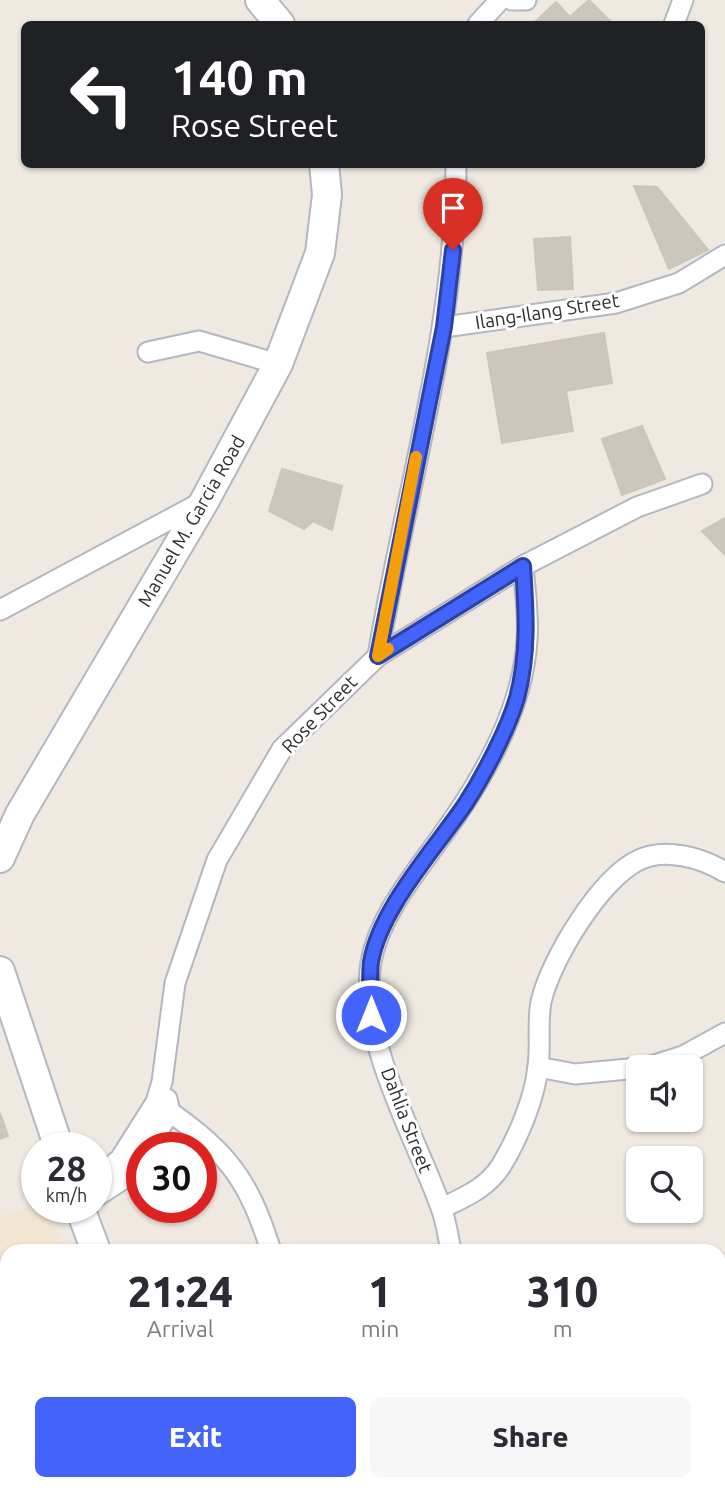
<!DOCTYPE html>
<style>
body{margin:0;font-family:Ubuntu,sans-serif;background:#f7f7f7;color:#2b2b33;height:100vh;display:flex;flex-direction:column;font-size:26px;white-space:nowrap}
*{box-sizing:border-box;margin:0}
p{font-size:23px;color:#7c7c81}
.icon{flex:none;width:38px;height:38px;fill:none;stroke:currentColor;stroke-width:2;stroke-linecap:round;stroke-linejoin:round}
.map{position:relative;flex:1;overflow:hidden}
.details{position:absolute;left:0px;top:1244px;width:726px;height:247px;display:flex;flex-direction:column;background:#fff;border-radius:21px 21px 0 0;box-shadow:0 2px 5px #0004}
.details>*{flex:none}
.top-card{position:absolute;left:21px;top:21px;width:684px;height:147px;border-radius:10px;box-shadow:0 2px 5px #0004;background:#202124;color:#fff;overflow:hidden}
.fabs{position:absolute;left:626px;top:1055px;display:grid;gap:14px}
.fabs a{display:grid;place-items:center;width:77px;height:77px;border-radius:10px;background:#fff;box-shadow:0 2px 5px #0004;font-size:35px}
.speed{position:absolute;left:21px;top:1132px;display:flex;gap:14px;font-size:35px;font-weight:700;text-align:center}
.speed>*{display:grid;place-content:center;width:91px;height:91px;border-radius:50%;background:#fff;box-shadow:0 2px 5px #0004;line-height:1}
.speed small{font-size:18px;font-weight:400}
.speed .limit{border:10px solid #d22;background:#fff;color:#111}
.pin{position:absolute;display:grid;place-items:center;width:60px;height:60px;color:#fff;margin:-72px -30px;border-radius:50% 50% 50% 0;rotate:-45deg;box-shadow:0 0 7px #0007}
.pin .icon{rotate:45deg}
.me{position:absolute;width:77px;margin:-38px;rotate:0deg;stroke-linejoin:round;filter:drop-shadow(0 0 5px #0008)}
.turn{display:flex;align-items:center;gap:24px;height:147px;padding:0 35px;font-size:32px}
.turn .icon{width:91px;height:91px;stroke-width:2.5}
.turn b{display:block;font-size:49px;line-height:60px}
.eta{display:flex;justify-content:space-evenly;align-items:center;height:119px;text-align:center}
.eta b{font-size:42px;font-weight:800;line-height:49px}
.action{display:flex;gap:14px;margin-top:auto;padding:14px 35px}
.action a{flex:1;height:80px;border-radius:10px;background:#4264fb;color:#fff;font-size:28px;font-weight:800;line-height:80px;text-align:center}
.action a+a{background:#f7f7f7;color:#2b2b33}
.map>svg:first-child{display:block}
.education{fill:#f0e6d1}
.building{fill:#cbc7bf;stroke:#cbc5ba;stroke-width:2}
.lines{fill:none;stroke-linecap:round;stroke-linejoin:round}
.street-casing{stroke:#b4b7c1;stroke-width:23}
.secondary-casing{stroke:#b4b7c1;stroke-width:32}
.street{stroke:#fff;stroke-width:19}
.secondary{stroke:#fff;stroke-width:28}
.route-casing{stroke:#2b41a3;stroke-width:18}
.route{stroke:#4264fb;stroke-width:12}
.slow{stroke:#f59e0b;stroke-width:12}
.labels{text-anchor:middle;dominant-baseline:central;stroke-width:6;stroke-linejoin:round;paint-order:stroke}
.street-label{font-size:19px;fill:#2e2e2e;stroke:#fff}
</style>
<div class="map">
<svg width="725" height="1490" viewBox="0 0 725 1490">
<rect width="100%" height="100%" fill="#efe9e1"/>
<!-- education -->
<path class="education" d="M37 1204V1208H48L65 1251H7V1484H155L157 1490H0V1216Z"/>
<!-- building -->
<g class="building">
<path d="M589 0 613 24H533L556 2 570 17Z"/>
<path d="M634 186 657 187 708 250 669 269Z"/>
<path d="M570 237 573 289 538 290 534 239Z"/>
<path d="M604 333 612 383 566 391 573 431 502 443 487 353Z"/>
<path d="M642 426 665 479 622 495 602 439Z"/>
<path d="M282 469 342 486 332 530 313 521 304 529 269 511Z"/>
<path d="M725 518V555L702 531Z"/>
<path d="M0 1113 8 1136 0 1139Z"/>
</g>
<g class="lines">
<defs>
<g id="street">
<path d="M512 0H526"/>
<path d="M478 24 500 0"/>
<path d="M674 24 683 0"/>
<path d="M444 327 616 303 679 283 725 255"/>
<path d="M148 352 199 341 278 364"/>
<path d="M0 610 204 501"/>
<path d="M378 656C405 493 456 331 456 164"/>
<path d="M538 1067 575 1074 639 1068"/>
<path d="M645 1068 683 1056 725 1033"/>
<path d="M156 1102C223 1149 246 1171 271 1251"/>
<path d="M147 1148 170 1112 167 1099"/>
<path d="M96 1179 120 1159 156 1102 162 1082 175 983 217 860 282 749 378 656 523 566 637 507 702 484"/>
<path d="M96 1197 128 1176 142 1156"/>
<path d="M442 1208C465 1197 487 1188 501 1166 518 1138 535 1098 538 1066 541 1045 537 1024 541 1002 550 961 600 878 639 860 665 847 702 858 725 872"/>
<path d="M451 1251C448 1236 446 1219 440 1205 414 1133 358 1039 371 962 379 916 415 874 441 837 482 781 523 711 527 640 529 616 525 590 523 566"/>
<path d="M0 1392 7 1390"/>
<path d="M719 1394H725"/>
<path d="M719 1439 725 1440"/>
<path d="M326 1484 328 1490"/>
<path d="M520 1484 523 1490"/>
</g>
<g id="secondary">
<path d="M260 0 280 24"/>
<path d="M0 858 20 814 205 500 278 364 320 253 327 195 324 164"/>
<path d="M0 971 59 1148"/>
<path d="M80 1208 96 1251"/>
<path d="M180 1484 182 1490"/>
</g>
</defs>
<!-- street casing -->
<use href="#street" class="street-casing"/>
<!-- secondary casing -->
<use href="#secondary" class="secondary-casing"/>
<!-- street -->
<use href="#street" class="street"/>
<!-- secondary -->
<use href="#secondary" class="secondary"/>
</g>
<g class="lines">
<defs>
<path id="route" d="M371 1015C371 998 369 979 371 962 380 908 436 848 466 803 484 775 508 729 517 698 529 653 526 611 523 566L378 656 444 327 453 250"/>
</defs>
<!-- route casing -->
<use href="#route" class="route-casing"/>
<!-- route -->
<use href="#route" class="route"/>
<!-- slow -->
<path class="slow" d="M388 649 378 656 416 457"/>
</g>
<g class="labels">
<!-- street labels -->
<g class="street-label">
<text transform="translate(547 311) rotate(-9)">Ilang-Ilang Street</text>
<text transform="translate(191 521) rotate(-60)">Manuel M. Garcia Road</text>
<text transform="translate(319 714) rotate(-46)">Rose Street</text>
<text transform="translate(407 1120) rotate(69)">Dahlia Street</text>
</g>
</g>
</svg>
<div class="fabs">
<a><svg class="icon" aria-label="sound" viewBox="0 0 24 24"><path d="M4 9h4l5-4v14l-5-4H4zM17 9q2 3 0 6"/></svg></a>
<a><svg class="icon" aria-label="search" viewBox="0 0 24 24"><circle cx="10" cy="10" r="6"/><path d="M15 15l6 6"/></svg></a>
</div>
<div class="speed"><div>28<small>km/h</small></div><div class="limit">30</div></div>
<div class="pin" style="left:453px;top:250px;background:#d93025"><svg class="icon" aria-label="arrive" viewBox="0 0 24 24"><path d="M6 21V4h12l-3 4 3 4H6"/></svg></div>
<svg class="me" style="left:371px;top:1015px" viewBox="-20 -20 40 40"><circle r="17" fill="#4264fb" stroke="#fff" stroke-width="3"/><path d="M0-11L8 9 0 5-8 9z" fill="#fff"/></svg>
<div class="top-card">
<div class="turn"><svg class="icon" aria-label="left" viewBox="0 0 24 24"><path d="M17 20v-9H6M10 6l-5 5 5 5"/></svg><div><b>140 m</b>Rose Street</div></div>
</div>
<section class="details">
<div class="eta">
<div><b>21:24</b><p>Arrival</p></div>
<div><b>1</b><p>min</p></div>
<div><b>310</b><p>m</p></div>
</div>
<div class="action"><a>Exit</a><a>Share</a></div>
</section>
</div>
